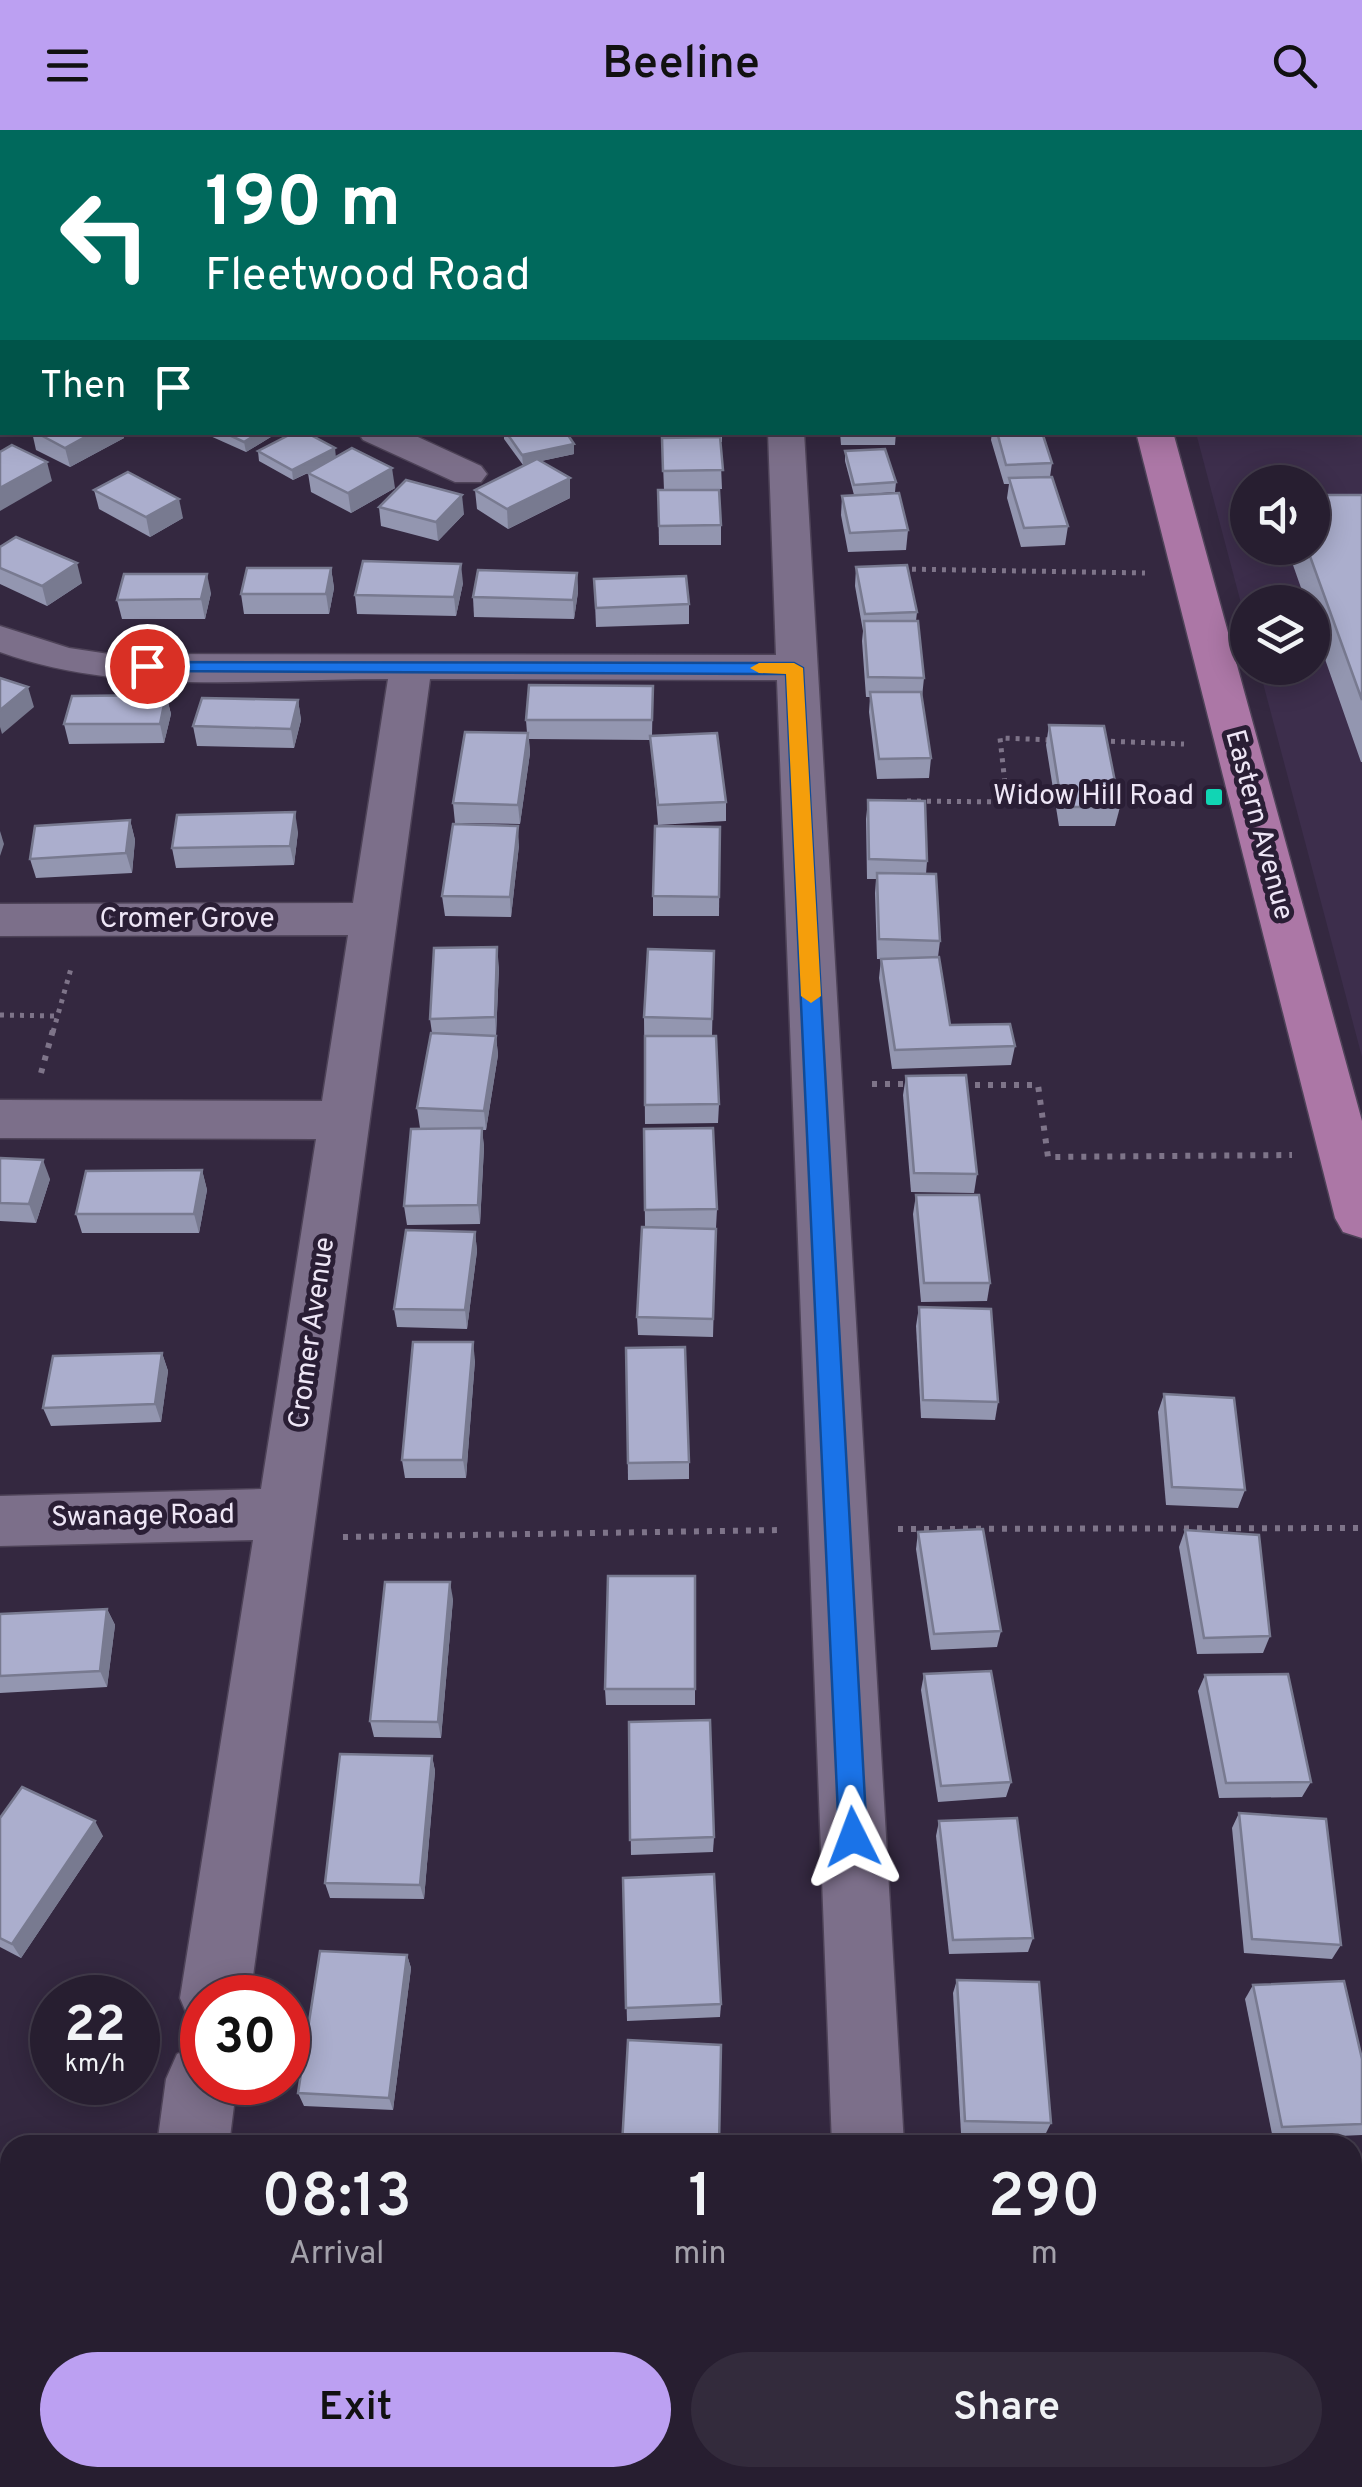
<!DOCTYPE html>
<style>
body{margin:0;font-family:Overpass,sans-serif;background:#332b3c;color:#f1f3f6;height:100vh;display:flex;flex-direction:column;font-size:38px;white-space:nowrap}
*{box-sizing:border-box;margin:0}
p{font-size:32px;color:#a4a2ab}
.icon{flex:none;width:55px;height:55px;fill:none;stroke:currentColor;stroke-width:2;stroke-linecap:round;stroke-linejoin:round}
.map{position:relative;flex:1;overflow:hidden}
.details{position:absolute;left:0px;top:2005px;width:1362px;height:352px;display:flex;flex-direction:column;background:#271e30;border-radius:30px 30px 0 0;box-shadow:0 5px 25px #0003,0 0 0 2px #433c4c}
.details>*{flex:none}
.guide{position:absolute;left:0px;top:0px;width:1362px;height:305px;box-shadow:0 5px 25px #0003,0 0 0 2px #433c4c;background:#00695c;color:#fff;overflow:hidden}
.controls{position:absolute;left:1230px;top:335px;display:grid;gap:20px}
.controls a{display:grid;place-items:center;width:100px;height:100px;border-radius:50%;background:#271e30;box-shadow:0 5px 25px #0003,0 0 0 2px #433c4c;font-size:50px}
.speed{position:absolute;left:30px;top:1845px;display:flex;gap:20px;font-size:50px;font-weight:700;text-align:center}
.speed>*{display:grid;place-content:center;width:130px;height:130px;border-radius:50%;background:#271e30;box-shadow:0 5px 25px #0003,0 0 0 2px #433c4c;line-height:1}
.speed small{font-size:25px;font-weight:400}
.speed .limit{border:15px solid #d22;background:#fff;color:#111}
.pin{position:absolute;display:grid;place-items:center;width:85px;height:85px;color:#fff;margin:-42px;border:5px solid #fff;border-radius:50%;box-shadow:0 2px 10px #0007}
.me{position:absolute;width:110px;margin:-55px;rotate:357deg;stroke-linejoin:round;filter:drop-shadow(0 0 8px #0008)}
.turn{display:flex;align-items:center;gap:35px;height:210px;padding:0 40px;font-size:45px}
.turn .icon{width:130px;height:130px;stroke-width:2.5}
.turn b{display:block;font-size:70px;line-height:85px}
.then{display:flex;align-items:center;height:95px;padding:0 40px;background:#0003;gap:20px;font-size:38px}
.eta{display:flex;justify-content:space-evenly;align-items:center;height:170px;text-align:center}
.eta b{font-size:60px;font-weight:600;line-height:70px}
.action{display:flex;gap:20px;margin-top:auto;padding:20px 40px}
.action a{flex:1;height:115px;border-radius:60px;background:#bca0f2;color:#111;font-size:40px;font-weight:600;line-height:115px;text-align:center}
.action a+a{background:#332b3c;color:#f1f3f6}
header{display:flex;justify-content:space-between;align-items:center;height:130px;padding:0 40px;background:#bca0f2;color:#111;font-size:45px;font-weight:600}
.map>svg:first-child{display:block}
.built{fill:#3d2e4c;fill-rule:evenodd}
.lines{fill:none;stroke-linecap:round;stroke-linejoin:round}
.service-casing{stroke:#4e4358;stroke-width:30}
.minor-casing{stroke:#4e4358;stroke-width:3}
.tertiary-casing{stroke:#4e4358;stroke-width:3}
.trunk-casing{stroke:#4e4358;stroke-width:3}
.path-far1{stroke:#7e7489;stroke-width:5;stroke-dasharray:4 6;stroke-linecap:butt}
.path{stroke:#7e7489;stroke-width:6;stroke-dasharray:5 8;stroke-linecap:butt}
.service{stroke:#7c6f8a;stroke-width:28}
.minor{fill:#7c6f8a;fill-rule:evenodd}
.tertiary{fill:#7c6f8a;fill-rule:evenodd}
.trunk{fill:#ac77a6;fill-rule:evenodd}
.wall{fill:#9396b0}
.shaded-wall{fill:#787a90}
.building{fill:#abaecd;stroke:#787a90;stroke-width:2.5}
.route{fill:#1a73e8;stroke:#114b97;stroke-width:2.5}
.slow{fill:#f59e0b}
.poi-dot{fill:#11d5b4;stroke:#2a1e35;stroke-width:4}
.labels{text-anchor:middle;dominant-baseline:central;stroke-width:10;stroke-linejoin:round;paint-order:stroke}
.poi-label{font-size:28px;fill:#eee6f6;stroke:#2a1e35;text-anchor:end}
.street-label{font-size:28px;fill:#eee6f6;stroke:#2a1e35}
</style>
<header><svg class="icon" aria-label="menu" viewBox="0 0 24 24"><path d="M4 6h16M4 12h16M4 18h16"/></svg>Beeline<svg class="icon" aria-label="search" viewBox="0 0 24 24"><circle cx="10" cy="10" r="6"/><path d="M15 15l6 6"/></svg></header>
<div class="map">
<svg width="1362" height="2357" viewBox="0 0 1362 2357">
<rect width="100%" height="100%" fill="#342840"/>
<!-- built -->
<path class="built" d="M1360 296H1362V927L1259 538H1312V472H1248L1247 496 1196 303 1360 302ZM1248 352H1312V418H1248Z"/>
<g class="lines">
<defs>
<path id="service" d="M341 2 346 0"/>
<g id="minor">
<path d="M278 0H314L315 2H279Z"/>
<path d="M0 66 2 67V87L0 86Z"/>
<rect x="1360" y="186" width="2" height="20"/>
<path d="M358 302H407L481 336 487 344 481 352H455L363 310Z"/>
<path d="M768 302H804L904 2015H832L777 550 430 549 250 1868H202V1897L190 1892 180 1868 253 1410 0 1416V1366L261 1359 316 1009 0 1008V970L322 971 348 805 0 806V774L353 773 388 549C260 549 122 566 0 522V496L69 518 109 524 776 525Z"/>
<path d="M202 1913V1952H237L229 2015H157L166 1949 177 1924Z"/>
<path d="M103 2348H183L182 2357H102Z"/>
<path d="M845 2348H924L926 2357H846Z"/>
</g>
<path id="tertiary" d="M2 278V301L0 302V279Z"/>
<g id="trunk">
<path d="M915 0H949L950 2H916Z"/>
<path d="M1136 302H1173L1362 991V1108L1343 1102 1335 1088Z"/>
</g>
</defs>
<!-- service casing -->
<use href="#service" class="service-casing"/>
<!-- minor casing -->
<use href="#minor" class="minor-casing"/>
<!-- tertiary casing -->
<use href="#tertiary" class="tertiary-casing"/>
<!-- trunk casing -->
<use href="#trunk" class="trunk-casing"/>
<!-- path-far1 -->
<g class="path-far1">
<path d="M902 439 1145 443"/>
<path d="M1101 611 1184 614"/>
<path d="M907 671 1007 672 1000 608 1054 610"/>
<path d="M0 885 57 886"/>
<path d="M53 902 72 835"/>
</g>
<!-- path -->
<g class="path">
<path d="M41 943 53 900"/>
<path d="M872 954H909"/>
<path d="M962 955H1038L1048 1027 1292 1025"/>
<path d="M898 1399 1362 1398"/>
<path d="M343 1407 781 1400"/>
</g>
<!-- service -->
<use href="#service" class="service"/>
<!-- minor -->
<use href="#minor" class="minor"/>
<!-- tertiary -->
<use href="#tertiary" class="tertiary"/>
<!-- trunk -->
<use href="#trunk" class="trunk"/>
</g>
<!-- wall -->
<g class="wall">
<path d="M0 0H80L81 2H2V24H0Z"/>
<path d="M364 0H440L436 2H364Z"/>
<path d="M584 0H663L659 2H584Z"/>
<path d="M738 0H812L811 2H738Z"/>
<path d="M1021 0H1111L1114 2H1025Z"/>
<path d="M1256 0H1292L1285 2H1261Z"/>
<path d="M1362 13V67H1360V14Z"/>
<rect x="1360" y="205" width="2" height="42"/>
<path d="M32 302H123L124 308 70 337 36 320Z"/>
<path d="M208 302H279L246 322 208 305Z"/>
<path d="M504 302H566L574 314V324L541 331 570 348V368L508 399 477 379 475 360 527 334 523 335 504 309Z"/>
<path d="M665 302H722V312H720L722 359 664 360 662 308H665Z"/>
<path d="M840 302H896L895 315H841Z"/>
<path d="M992 302H1042L1052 333 1050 347 1068 396 1065 415 1021 417 1007 368 1009 354H1004L991 310Z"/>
<path d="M258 321 336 327 395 358 351 383 311 362 308 343 293 350 259 331Z"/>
<path d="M845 321 896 352 895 362 854 365 845 331Z"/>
<path d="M94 360 183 388 150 407 99 379Z"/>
<path d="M658 360 721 395V415H659Z"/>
<path d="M1362 365V632H1361L1312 492V472H1306L1287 418H1312Z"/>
<path d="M842 366 908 400 906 420 848 422 841 385Z"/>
<path d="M379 377 464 384 438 411 381 396Z"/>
<path d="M0 417 82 453 47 476 0 454Z"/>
<path d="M856 437 917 482 916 491 924 548 922 567 931 628 929 648 877 649 869 582 870 567H866L862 511 863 501 855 456Z"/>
<path d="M331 438 334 458 329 484H244L241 464Z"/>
<path d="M577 443 578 462 574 489 474 487 473 467Z"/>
<path d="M594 449 689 474V494L596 497Z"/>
<path d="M463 453 456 486 357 484 355 465Z"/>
<path d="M211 463 205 489H122L117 470Z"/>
<path d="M653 556 652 606 726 672V691L658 695 651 610 529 609 530 623 520 694 455 693 453 673 527 603 526 590Z"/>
<path d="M166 565 171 584 164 613 69 614 64 594Z"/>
<path d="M298 570 301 590 294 618 197 616 193 596Z"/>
<path d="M1049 595 1120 677 1115 696H1059L1046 615Z"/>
<path d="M868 670 927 731 926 744 940 811 938 827 950 895 1015 916 1011 935 892 939 879 848 881 829H877L875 763 876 749H867L866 689Z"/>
<path d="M130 690 135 710 132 743 36 748 30 729Z"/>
<path d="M720 697 719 786H653V766Z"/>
<path d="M298 702 294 735 176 738 172 718Z"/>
<path d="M519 715 511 787 445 786 442 766Z"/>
<path d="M714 821 712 906 719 974 718 993 645 994 644 887Z"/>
<path d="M499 837 496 906 498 925 486 1000H482L484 1017 480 1094 407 1095 404 1076 438 998H420L417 978 432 903 430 889Z"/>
<path d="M906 946 977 1044 974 1063 911 1062 903 965Z"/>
<path d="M644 999 717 1079 716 1098H680L716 1099 713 1207 638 1205 637 1187 645 1097Z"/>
<path d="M0 1028 50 1049 36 1093 0 1091Z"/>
<path d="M202 1040 207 1060 199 1103H82L76 1084Z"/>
<path d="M916 1065 990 1153 987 1171 921 1172 913 1084Z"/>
<path d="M475 1102 477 1121 467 1199 397 1197 394 1179Z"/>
<path d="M919 1177 998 1272 995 1290 921 1288 916 1196Z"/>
<path d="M626 1218 689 1332V1349L628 1350Z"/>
<path d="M162 1223 168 1241 161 1292 51 1296 43 1278Z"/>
<path d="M475 1230 466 1348H405L402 1330Z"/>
<path d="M1164 1264 1245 1360 1238 1378 1166 1375 1158 1282Z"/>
<path d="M1185 1400 1270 1506 1263 1523 1197 1524 1179 1417Z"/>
<path d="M918 1402 1001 1501 997 1517 931 1520 916 1419Z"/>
<path d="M695 1446V1575H606L605 1559Z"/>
<path d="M453 1469 441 1608 374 1607 370 1591Z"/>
<path d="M107 1479 115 1495 107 1557 0 1563V1484Z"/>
<path d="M924 1544 1011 1652 1006 1667 938 1672 921 1560Z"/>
<path d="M1205 1545 1311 1652 1302 1667 1219 1668 1198 1561Z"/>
<path d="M629 1592 714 1707 713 1722 631 1725Z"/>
<path d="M432 1626 435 1641 424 1769 330 1768 325 1753Z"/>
<path d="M1239 1683 1341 1815 1332 1829 1244 1823 1232 1698Z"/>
<path d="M0 1688 103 1706 21 1828 0 1817Z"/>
<path d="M939 1691 1033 1808 1028 1822 949 1824 936 1706Z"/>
<path d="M623 1748 721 1874 720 1887 627 1891Z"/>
<path d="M407 1825 411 1838 393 1980 304 1976 298 1963Z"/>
<path d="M957 1850 1051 1993 1045 2005 961 2003 953 1863Z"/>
<path d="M1253 1855 1362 1929V2005L1273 2009 1245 1869Z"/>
<rect x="1352" y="2039" width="10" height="167"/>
<path d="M1352 2245 1362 2357H1346L1344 2348H1352Z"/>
<path d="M1026 2348H1121L1122 2357H1027Z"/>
</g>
<!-- shaded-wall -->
<g class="shaded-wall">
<path d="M26 0H80L81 2H27Z"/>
<path d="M400 0H440L436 2H400Z"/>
<path d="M635 0H649V1L632 2Z"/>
<path d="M787 0H812L811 2H781Z"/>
<path d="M1038 0H1055L1054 2H1038Z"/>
<path d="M1273 0H1292L1285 2H1273Z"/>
<path d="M94 302H123L124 308 70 337 65 318Z"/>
<path d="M260 302H279L246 322 244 312Z"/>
<path d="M574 314V324L523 335 522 325Z"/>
<path d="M335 318 336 328 293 350 292 340Z"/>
<path d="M47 332 52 351 0 381V358Z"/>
<path d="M392 338 395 358 351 383 348 363Z"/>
<path d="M570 348V368L508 399 507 379Z"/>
<path d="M462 365 464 384 438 411 436 392Z"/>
<path d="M179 369 183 388 150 407 146 387Z"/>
<path d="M77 433 82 453 47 476 42 456Z"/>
<path d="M461 434 463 453 456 486 454 467Z"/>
<path d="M331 438 334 458 329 484 326 464Z"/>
<path d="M577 443 578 462 574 489 573 470Z"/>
<path d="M207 444 211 463 205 489 201 469Z"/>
<path d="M28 557 34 577 2 604 0 597V580Z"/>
<path d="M166 565 171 584 164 613 160 594Z"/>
<path d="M298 570 301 590 294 618 291 599Z"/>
<path d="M528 603 530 623 520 694 518 675Z"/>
<path d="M295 682 298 702 294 735 290 716Z"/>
<path d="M130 690 135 710 132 743 126 723Z"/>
<path d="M518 696 519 715 511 787 510 767Z"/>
<path d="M0 701 4 714 0 726Z"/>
<path d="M497 817 499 837 496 906 495 887Z"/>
<path d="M496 906 498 925 486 1000 484 981Z"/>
<path d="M482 998 484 1017 480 1094 478 1075Z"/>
<path d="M43 1030 50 1049 36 1093 29 1074Z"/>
<path d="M202 1040 207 1060 199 1103 194 1084Z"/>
<path d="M475 1102 477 1121 467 1199 465 1180Z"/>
<path d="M473 1212 475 1230 466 1348 463 1330Z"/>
<path d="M162 1223 168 1241 161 1292 155 1274Z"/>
<path d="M450 1452 453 1469 441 1608 438 1592Z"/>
<path d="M107 1479 115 1495 107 1557 100 1541Z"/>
<path d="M432 1626 435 1641 424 1769 420 1755Z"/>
<path d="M95 1691 103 1706 21 1828 12 1814Z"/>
<path d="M407 1825 411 1838 393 1980 389 1968Z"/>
<path d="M0 2139 10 2179V2213L0 2173Z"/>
<path d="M10 2246V2259L0 2264V2250Z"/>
<path d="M371 2348H379L378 2357H371Z"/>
</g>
<!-- building -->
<g class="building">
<path d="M602 0H636L632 2H611Z"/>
<path d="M1057 0H1111L1114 2H1060Z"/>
<path d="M1218 0H1255L1260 2H1211Z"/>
<rect x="1360" y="205" width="2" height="23"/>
<path d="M35 302H94L65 318Z"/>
<path d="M223 302H260L244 312Z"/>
<path d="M295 302H305L335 318 292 340 258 321Z"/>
<path d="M506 302H566L574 314 522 325Z"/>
<path d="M997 302H1042L1052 333 1006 335Z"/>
<path d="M720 307 723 340 663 341 662 308Z"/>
<path d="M12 315 47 332 0 358V322Z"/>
<path d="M352 318 392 338 348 363 308 343Z"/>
<path d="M885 319 896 352 854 355 845 321Z"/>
<path d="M537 329 570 348 507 379 475 360Z"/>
<path d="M128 342 179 369 146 387 94 360Z"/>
<path d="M1052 347 1068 396 1024 398 1009 348Z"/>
<path d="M406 350 462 365 436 392 379 377Z"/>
<path d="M658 360H719L721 395 659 396Z"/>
<path d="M899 363 908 400 850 403 842 366Z"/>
<path d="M1312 365H1362V570L1307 418H1312Z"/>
<path d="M16 407 77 433 42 456 0 438V417Z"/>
<path d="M363 431 461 434 454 467 355 465Z"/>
<path d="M907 435 917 482 865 484 856 437Z"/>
<path d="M247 438H331L326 464H241Z"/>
<path d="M478 440 577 443 573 470 473 467Z"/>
<path d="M124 444H207L201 469 117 470Z"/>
<path d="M686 446 689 474 596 478 594 449Z"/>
<path d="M864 491H918L924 548 868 547Z"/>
<path d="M0 548 28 557 0 580Z"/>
<path d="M529 555 653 556 652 590H526Z"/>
<path d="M870 562H921L931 628 879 629Z"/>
<path d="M166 565 160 594H64L72 566Z"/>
<path d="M202 568 298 570 291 599 193 596Z"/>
<path d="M1049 595 1104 596 1120 677H1062Z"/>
<path d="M465 602 528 603 518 675 453 673Z"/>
<path d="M717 603 726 672 658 675 650 606Z"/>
<path d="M868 670 925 671 927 731 869 729Z"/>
<path d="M295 682 290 716 172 718 177 685Z"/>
<path d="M130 690 126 723 30 729 35 696Z"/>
<path d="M453 694 518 696 510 767 442 766Z"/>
<path d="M655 696 720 697 719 767 653 766Z"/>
<path d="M877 743 936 744 940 811 879 809Z"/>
<path d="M497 817 495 887 430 889 434 818Z"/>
<path d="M648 819 714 821 712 889 644 887Z"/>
<path d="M939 827 950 895 1010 894 1015 916 895 920 881 829Z"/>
<path d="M431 903 496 906 484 981 417 978Z"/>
<path d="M645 906H716L719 974 645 975Z"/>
<path d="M966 945 977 1044 914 1043 906 946Z"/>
<path d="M482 998 478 1075 404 1076 411 999Z"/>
<path d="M713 998 717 1079 645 1080 644 999Z"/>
<path d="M0 1028 43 1030 29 1074 0 1073Z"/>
<path d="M202 1040 194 1084H76L86 1041Z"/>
<path d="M916 1065H979L990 1153H924Z"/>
<path d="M642 1097 716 1099 713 1189 637 1187Z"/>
<path d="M406 1100 475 1102 465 1180 394 1179Z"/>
<path d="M919 1177 991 1179 998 1272 923 1270Z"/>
<path d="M413 1212H473L463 1330H402Z"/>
<path d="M685 1217 689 1332 628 1333 626 1218Z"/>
<path d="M162 1223 155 1274 43 1278 53 1226Z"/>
<path d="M1164 1264 1234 1268 1245 1360 1172 1357Z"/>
<path d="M983 1399 1001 1501 934 1504 918 1402Z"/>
<path d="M1185 1400 1259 1405 1270 1506 1204 1508Z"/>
<path d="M608 1446H695V1559H605Z"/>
<path d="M385 1452H450L438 1592 370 1591Z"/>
<path d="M107 1479 100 1541 0 1546V1484Z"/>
<path d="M991 1541 1011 1652 941 1656 924 1544Z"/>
<path d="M1288 1544 1311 1652 1226 1653 1205 1545Z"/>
<path d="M710 1590 714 1707 630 1710 629 1592Z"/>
<path d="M340 1624 432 1626 420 1755 325 1753Z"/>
<path d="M22 1657 95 1691 12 1814 0 1808V1688Z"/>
<path d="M1239 1683 1326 1689 1341 1815 1252 1809Z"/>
<path d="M1017 1688 1033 1808 953 1810 939 1691Z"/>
<path d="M714 1744 721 1874 626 1878 623 1748Z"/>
<path d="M320 1821 407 1825 389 1968 298 1963Z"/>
<path d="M957 1850 1039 1852 1051 1993 965 1991Z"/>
<path d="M1344 1851 1362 1929V1994L1282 1997 1253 1855Z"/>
<path d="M628 1910 721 1915 719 2015H622Z"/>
<rect x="1352" y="2039" width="10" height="157"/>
<path d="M0 2173 10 2213V2246L0 2250Z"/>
<path d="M1352 2245H1362V2357H1358L1352 2324Z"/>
<path d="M272 2348H371V2357H271Z"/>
<rect x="581" y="2348" width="101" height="9"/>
<path d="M1032 2348H1121L1122 2357H1033Z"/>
</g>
<!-- route -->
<path class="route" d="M141 532 794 533 803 538 867 1707 863 1716 853 1720 843 1716 839 1707 786 544 147 541 138 536Z"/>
<!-- slow -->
<path class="slow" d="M794 533 803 538 821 866 811 873 801 866 786 544 759 543 750 538 759 533Z"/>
<!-- markers -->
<rect class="poi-dot" x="1204" y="657" width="20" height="20" rx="5"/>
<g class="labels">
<!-- poi labels -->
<g class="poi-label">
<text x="1194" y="667">Widow Hill Road</text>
</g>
<!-- street labels -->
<g class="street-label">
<text transform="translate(1258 695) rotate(75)">Eastern Avenue</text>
<text x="187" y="790">Cromer Grove</text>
<text transform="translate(313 1203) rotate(-82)">Cromer Avenue</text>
<text transform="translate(143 1387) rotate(-1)">Swanage Road</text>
</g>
</g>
</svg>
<div class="controls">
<a><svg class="icon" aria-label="sound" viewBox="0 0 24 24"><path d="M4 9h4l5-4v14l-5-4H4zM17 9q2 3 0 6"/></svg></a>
<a><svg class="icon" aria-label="layers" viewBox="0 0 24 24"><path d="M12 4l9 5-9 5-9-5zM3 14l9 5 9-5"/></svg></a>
</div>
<div class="speed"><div>22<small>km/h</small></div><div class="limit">30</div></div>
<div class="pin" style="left:147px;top:536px;background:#d93025"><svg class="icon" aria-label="arrive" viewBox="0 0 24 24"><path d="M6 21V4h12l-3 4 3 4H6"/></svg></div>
<svg class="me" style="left:853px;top:1707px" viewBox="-20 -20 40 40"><path d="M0-17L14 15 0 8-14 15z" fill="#1a73e8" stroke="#fff" stroke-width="4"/></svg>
<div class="guide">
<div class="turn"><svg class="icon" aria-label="left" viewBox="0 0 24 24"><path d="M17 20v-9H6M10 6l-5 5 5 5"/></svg><div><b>190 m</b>Fleetwood Road</div></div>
<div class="then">Then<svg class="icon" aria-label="arrive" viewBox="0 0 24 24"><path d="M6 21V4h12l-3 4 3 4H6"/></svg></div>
</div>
<section class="details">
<div class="eta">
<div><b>08:13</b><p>Arrival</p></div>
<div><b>1</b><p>min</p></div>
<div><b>290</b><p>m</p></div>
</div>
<div class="action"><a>Exit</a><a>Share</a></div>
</section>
</div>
